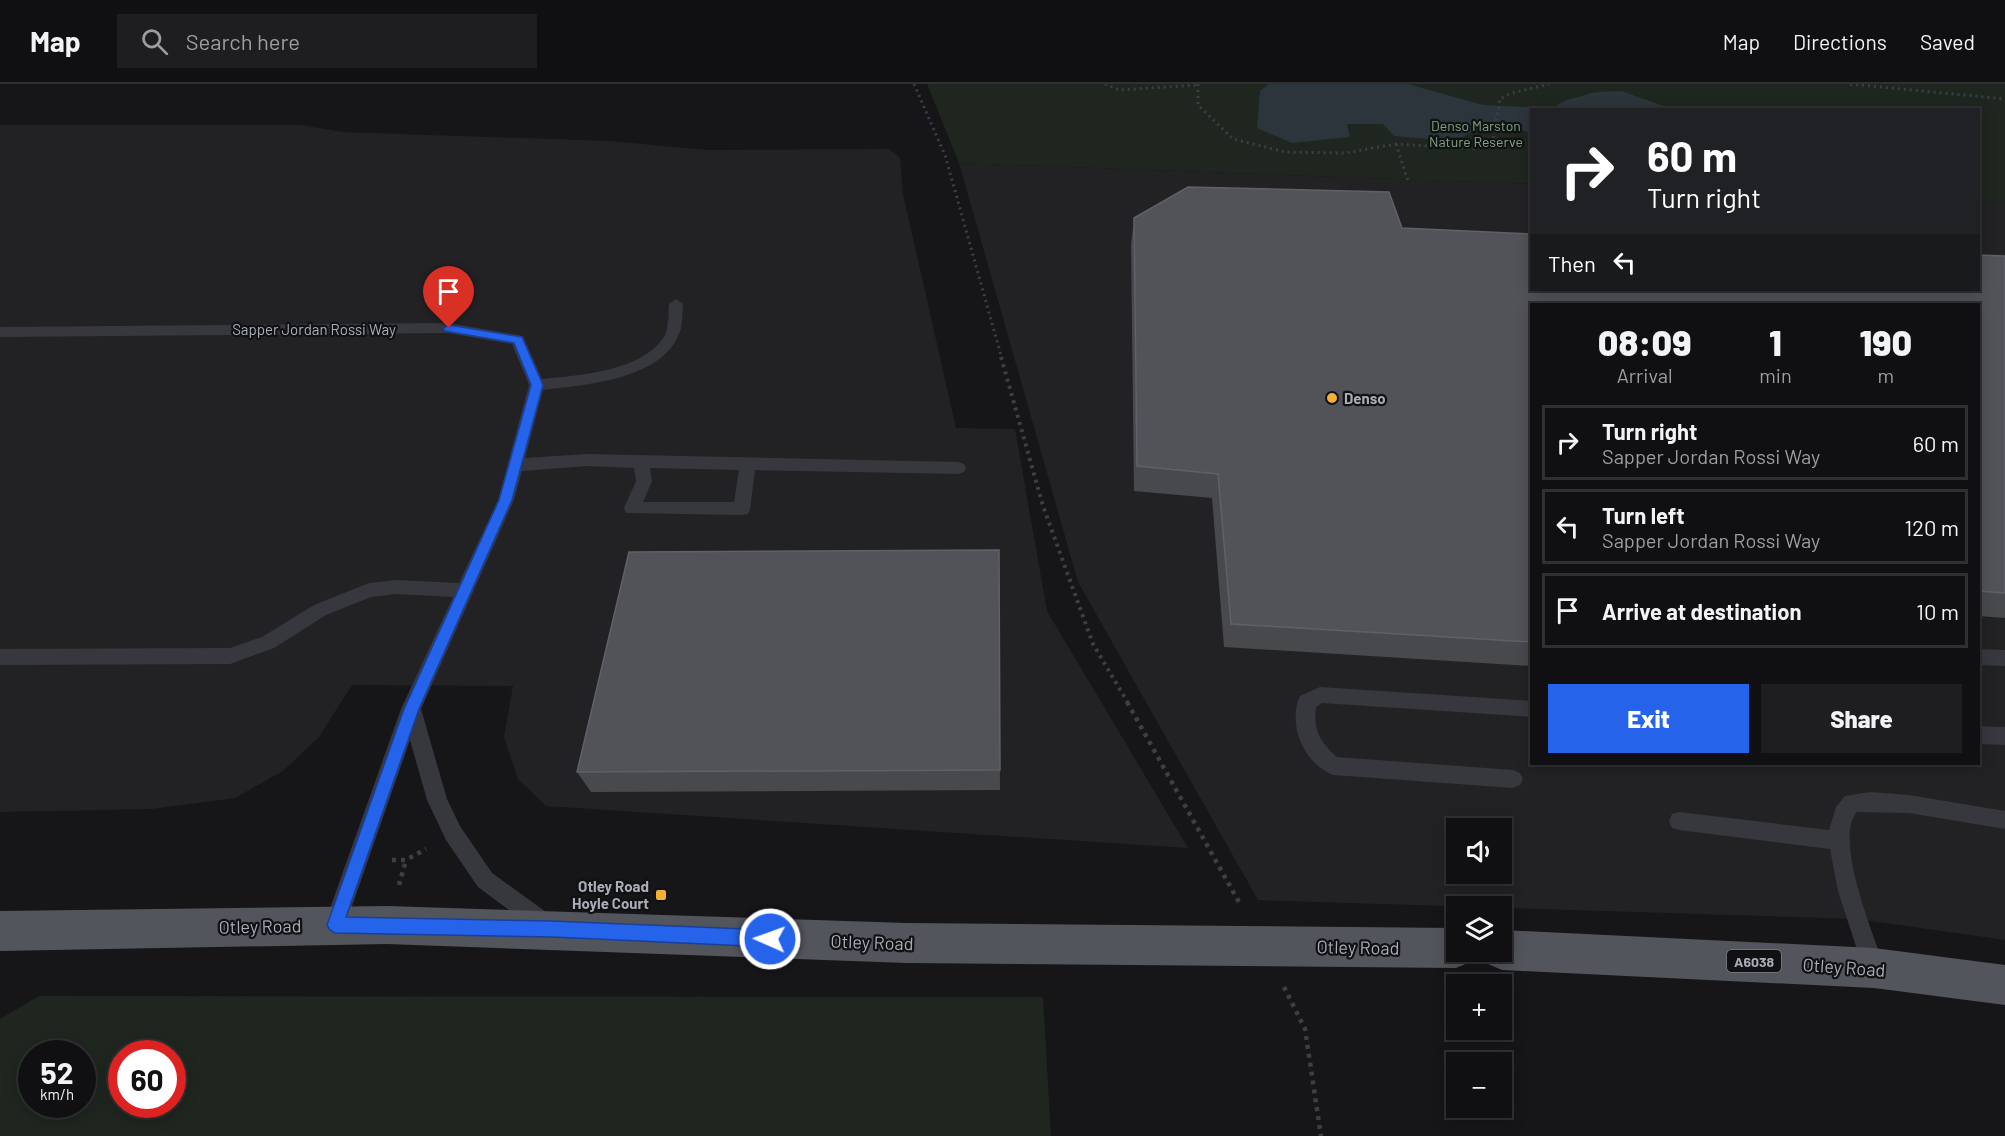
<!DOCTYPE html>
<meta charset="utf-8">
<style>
body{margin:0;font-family:Barlow,sans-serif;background:#1e1e20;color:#f1f3f6;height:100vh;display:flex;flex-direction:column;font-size:22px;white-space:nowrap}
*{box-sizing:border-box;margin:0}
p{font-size:20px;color:#9c9d9f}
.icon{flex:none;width:33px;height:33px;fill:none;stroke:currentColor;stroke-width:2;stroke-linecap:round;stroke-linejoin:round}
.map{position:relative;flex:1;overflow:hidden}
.details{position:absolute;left:1530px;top:219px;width:450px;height:462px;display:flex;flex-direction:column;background:#101012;border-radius:0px;box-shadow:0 3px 15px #0003,0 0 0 2px #303032}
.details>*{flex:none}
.banner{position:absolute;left:1530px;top:24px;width:450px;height:183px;border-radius:0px;box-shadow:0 3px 15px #0003,0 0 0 2px #303032;background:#202124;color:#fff;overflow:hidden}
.controls{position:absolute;left:1446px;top:734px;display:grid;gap:12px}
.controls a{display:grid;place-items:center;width:66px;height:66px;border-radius:0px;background:#101012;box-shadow:0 3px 15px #0003,0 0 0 2px #303032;font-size:30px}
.speed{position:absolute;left:18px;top:956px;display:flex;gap:12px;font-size:30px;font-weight:700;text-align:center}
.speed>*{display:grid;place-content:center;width:78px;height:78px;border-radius:50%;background:#101012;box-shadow:0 3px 15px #0003,0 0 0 2px #303032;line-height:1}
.speed small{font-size:15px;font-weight:400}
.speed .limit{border:9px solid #d22;background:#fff;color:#111}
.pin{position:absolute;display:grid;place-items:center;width:51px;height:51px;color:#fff;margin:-62px -26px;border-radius:50% 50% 50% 0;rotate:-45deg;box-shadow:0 0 6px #0007}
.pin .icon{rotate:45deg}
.me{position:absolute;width:66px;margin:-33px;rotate:272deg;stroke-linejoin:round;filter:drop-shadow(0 0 4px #0008)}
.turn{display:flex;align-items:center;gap:21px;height:126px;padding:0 18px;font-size:27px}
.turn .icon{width:78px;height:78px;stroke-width:2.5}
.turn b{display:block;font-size:42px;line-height:51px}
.then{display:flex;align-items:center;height:57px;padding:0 18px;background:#0003;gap:12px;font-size:22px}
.eta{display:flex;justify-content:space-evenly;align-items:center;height:102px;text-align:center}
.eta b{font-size:36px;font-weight:800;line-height:42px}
.primary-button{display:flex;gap:12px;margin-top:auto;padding:12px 18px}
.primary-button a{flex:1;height:69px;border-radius:0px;background:#2563eb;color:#fff;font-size:24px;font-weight:800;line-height:69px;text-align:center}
.primary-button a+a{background:#1e1e20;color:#f1f3f6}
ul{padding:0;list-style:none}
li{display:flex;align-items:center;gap:18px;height:75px;margin:0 12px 9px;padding:0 6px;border:3px solid #303032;border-radius:0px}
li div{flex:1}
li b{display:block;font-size:22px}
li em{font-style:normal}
header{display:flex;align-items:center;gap:36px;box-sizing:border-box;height:84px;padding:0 30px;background:#101012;border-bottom:2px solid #303032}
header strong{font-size:28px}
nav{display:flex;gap:33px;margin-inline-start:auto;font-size:21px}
.search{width:420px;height:54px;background:#1e1e20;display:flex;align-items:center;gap:15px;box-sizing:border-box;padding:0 21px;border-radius:0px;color:#9c9d9f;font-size:22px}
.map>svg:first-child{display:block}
.built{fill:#222225;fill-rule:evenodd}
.green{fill:#1e261f;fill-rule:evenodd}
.water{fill:#2c353c}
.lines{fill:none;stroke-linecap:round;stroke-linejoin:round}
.path-far2{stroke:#3d3f44;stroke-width:3;stroke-dasharray:2 4;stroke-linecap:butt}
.path-far1{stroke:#3d3f44;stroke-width:4;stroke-dasharray:3 4.5;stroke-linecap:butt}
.path{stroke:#3d3f44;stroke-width:4.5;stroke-dasharray:4 5;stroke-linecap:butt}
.lane{fill:#37383d;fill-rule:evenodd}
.primary{fill:#53555c;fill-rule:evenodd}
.wall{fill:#47494d}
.building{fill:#525359;stroke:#5f6168;stroke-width:1.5}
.route{fill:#2563eb;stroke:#184099;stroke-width:1.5}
.poi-dot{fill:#f2b134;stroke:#111113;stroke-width:2}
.labels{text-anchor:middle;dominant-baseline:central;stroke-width:4.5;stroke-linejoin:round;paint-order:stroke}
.far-park-label{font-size:14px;fill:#7fa381;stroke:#111113}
.shield{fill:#111113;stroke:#7b7e86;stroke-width:1.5}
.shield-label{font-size:14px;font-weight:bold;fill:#a8adb8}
.street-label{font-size:15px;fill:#a8adb8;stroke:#111113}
.poi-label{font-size:15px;font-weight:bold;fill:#a8adb8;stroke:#111113;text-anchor:start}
.near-street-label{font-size:18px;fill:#a8adb8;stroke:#111113}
</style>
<header>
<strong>Map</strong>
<div class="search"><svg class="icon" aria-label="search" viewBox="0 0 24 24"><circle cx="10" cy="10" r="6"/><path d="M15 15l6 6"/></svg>Search here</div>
<nav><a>Map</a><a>Directions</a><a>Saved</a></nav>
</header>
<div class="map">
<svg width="2005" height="1052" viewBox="0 0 2005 1052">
<rect width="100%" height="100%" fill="#161618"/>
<!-- built -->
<g class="built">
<path d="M0 41H301L342 48 610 57 706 66 889 65 900 74 903 110 956 344 1015 345 1047 527 1188 764 546 722 518 695 504 653 513 602 352 601 319 653 283 687 235 714 152 725 0 728Z"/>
<path d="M959 79 1531 100 1532 206H1978L1979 116 2005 119V856L1857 835 1258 816 1078 498ZM1532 220H1978V680H1532ZM1456 744H1502V789H1456Z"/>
</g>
<!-- green -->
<g class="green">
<path d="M927 0H2005V119L1979 116 1978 26H1532L1531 100 959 79Z"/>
<path d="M39 912 1043 913 1051 1052H0V935ZM32 969H82V1020H32ZM122 969H172V1020H122Z"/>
</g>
<!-- water -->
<path class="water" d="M1269 0H1408L1483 21 1551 24 1567 16 1596 8 1621 7 1673 25 1532 26 1531 49 1512 43 1474 46 1463 53 1428 55 1394 52 1383 40H1347L1350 53 1292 59 1257 44 1260 7Z"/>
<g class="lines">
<!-- path-far2 -->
<g class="path-far2">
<path d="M914 0 945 71 1002 275"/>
<path d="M1105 0 1119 6 1198 1"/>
<path d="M1198 0V21L1233 55 1285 68 1345 69 1396 60 1477 65 1493 55 1500 15 1509 10 1549 0"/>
<path d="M1850 0 2005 15"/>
<path d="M1396 60 1408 97"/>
</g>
<!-- path-far1 -->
<path class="path-far1" d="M1001 273 1043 422 1093 560 1128 619"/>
<!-- path -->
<g class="path">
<path d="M1127 618 1240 820"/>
<path d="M392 776H406L426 765"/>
<path d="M399 801 406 776"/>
<path d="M1284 903 1305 945 1321 1052"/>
</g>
<!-- lane -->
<g class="lane">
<path d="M676 215 683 220C682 231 683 243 678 252 659 296 584 301 543 306L525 374 588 370 958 378 964 380 966 384 964 388 958 390 755 386 750 425 748 430 742 431 626 429 624 424 636 397 634 384 588 382 522 387 514 416 421 625 447 715 460 742 492 789 553 833 556 840 553 847 545 851 537 847 478 803 446 756 427 716 410 656 343 848 335 852 327 848 324 841 401 625 453 513 396 510 371 513 326 531 274 564 230 580 0 581V565L230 564 262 553 314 521 369 499 396 496 459 499 498 416 529 301 512 260 449 249 0 253V243L449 239 523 252 542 295C579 291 641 288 664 253 669 244 668 230 669 220ZM650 384 739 386 734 418H643L652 397Z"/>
<path d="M1978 565 2005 566V582L1978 581Z"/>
<path d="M1320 603 1532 617V633L1322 619 1316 623C1313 646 1320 658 1337 673L1513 686 1520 689 1523 695 1520 701 1513 704 1333 691C1304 680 1287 640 1300 612Z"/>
<path d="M1978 642 2005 643V661L1978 660Z"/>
<path d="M1870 708 1909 711 2005 727V745L1909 729 1857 728C1833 754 1874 853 1885 884L1882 892 1874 895 1866 892 1863 884 1838 807 1830 765 1679 746 1672 744 1669 737 1672 730 1679 728 1829 746 1836 723 1845 712Z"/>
</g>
<!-- primary -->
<g class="primary">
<path d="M387 822 907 839 1456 844V867H1475L1470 878 1456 884 907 879 387 860 0 867V827Z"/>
<path d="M1502 846 1874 864 2005 881V921L1874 904 1502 886 1488 880 1482 867H1502Z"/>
</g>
</g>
<!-- wall -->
<g class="wall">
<path d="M1134 134 1402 144 1532 206H1978L2005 172V534L1978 532V220H1532V582L1224 563 1212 414 1134 407 1131 160Z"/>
<path d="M999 466 1000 706 591 708 577 688Z"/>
</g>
<!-- building -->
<g class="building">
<path d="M1188 103 1389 108 1402 144 1532 150V206H1978V171L2005 172V509L1978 507V220H1532V558L1231 540 1218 390 1137 382 1134 134Z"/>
<path d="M999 466 1000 686 577 688 629 468Z"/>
</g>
<!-- route -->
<path class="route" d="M449 241 522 253 543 301 512 416 419 625 346 833 552 837 770 846 776 849 778 855 776 860 770 863 552 853 335 849 330 846 327 841 404 625 499 416 531 301 514 259 445 247 443 244Z"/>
<!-- markers -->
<g class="poi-dot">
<circle cx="1332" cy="314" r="6"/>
<rect x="655" y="805" width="12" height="12" rx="3"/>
</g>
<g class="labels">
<!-- far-park labels -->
<g class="far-park-label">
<text x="1476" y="41">Denso Marston<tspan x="1476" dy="16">Nature Reserve</tspan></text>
</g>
<!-- shield labels -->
<rect class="shield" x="1727" y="866" width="54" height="22" rx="4.5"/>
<g class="shield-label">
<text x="1754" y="877">A6038</text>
</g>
<!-- street labels -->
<g class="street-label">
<text x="314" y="245">Sapper Jordan Rossi Way</text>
</g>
<!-- poi labels -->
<g class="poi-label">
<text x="1344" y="314">Denso</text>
<text x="649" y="802" text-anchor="end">Otley Road<tspan x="649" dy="17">Hoyle Court</tspan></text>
</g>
<!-- near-street labels -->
<g class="near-street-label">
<text transform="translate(260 842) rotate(-1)">Otley Road</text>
<text transform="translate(872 858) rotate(2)">Otley Road</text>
<text transform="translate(1358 863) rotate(1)">Otley Road</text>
<text transform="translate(1844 883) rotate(4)">Otley Road</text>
</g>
</g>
</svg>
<div class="controls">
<a><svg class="icon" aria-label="sound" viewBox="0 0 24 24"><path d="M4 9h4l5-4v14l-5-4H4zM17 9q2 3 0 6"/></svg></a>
<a><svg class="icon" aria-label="layers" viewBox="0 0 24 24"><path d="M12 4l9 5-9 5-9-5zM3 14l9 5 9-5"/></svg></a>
<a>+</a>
<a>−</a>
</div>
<div class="speed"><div>52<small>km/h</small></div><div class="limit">60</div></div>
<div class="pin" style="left:449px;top:244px;background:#d93025"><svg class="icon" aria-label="arrive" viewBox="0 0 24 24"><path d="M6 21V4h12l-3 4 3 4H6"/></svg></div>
<svg class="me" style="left:770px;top:855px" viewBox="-20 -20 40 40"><circle r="17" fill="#2563eb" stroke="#fff" stroke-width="3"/><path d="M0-11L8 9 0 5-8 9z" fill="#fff"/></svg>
<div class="banner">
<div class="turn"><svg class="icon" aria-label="right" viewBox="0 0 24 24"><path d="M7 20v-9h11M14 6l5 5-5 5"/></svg><div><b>60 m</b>Turn right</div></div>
<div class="then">Then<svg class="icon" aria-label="left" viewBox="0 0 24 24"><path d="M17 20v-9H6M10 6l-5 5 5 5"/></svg></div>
</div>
<section class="details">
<div class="eta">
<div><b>08:09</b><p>Arrival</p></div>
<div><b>1</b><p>min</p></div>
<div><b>190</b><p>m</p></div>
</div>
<ul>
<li><svg class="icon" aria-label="right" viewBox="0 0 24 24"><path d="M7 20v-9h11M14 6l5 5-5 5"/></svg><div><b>Turn right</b><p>Sapper Jordan Rossi Way</p></div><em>60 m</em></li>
<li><svg class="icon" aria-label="left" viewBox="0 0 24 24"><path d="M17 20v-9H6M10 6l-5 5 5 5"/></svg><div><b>Turn left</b><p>Sapper Jordan Rossi Way</p></div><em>120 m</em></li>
<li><svg class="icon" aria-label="arrive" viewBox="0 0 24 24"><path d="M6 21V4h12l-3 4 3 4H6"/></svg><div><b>Arrive at destination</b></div><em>10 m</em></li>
</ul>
<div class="primary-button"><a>Exit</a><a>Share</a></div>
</section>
</div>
